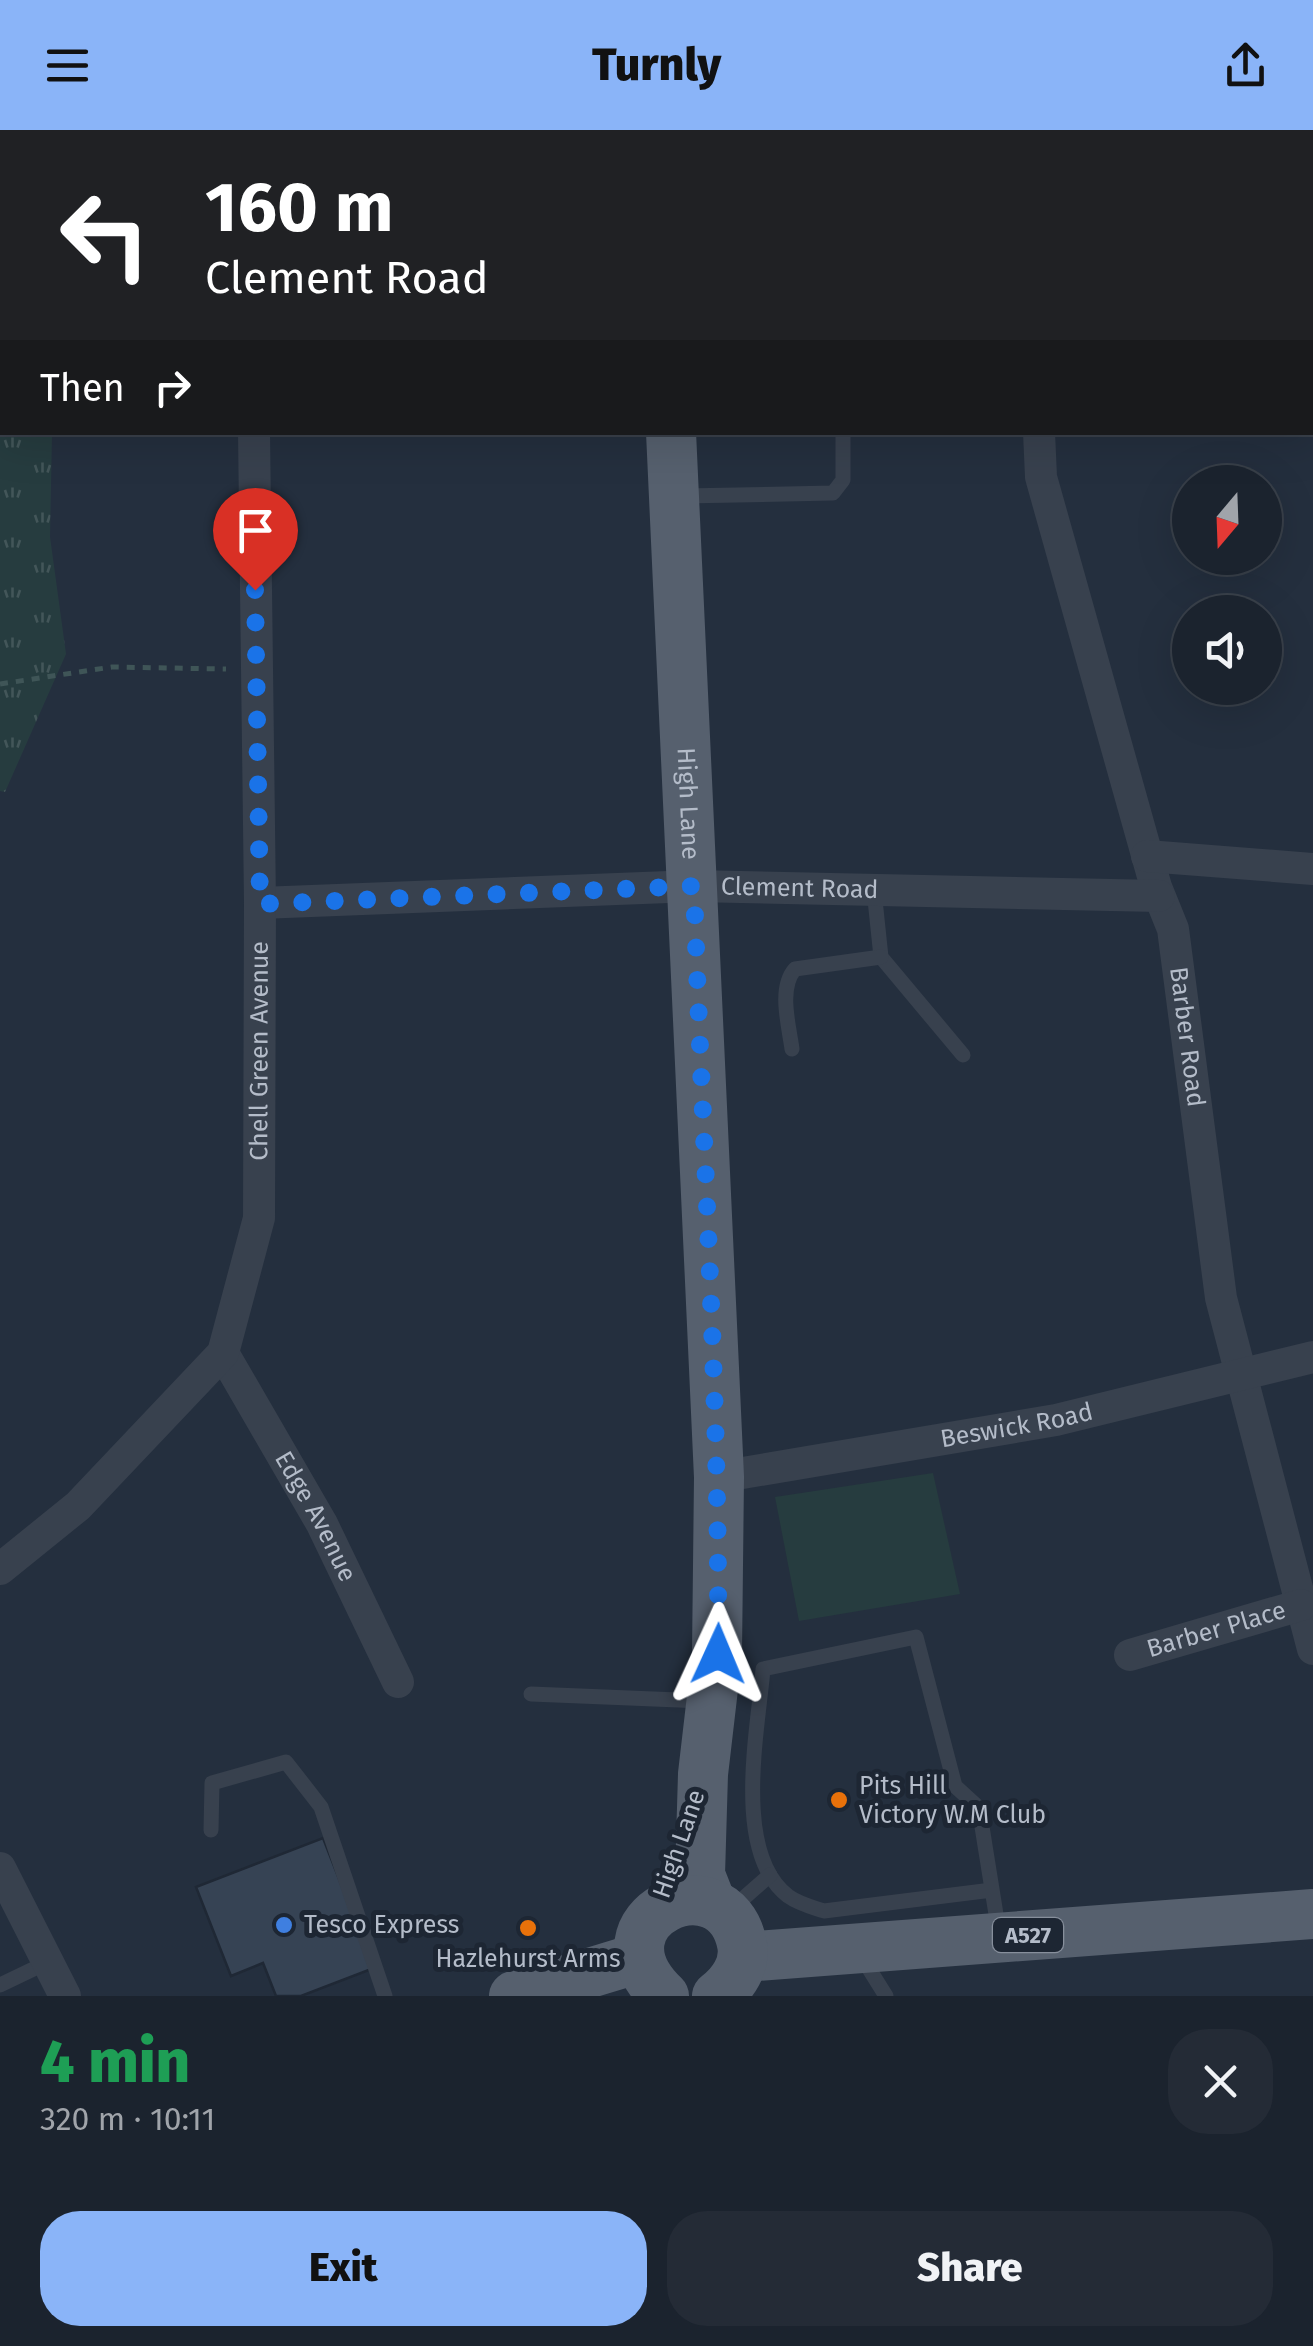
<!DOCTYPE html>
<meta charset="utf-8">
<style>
body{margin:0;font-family:"Fira Sans",sans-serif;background:#242b36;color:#f1f3f6;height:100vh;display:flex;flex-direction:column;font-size:38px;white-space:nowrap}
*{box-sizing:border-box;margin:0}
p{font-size:32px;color:#a0a4aa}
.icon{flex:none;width:55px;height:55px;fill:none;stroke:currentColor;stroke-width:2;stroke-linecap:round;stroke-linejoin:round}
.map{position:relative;height:1866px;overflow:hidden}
.side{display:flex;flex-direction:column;background:#1b232e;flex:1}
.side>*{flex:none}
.guide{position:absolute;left:0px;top:0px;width:1315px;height:305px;box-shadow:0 10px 40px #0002,0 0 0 2px #39404a;background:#202124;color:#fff;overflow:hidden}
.needle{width:65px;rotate:199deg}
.tools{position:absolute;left:1172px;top:335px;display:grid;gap:20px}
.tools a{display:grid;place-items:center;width:110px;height:110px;border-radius:50%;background:#1b232e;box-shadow:0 10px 40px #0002,0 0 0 2px #39404a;font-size:50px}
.pin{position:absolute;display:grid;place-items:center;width:85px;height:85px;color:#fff;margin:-102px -42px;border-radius:50% 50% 50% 0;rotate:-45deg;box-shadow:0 0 10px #0007}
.pin .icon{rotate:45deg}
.me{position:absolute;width:110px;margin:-55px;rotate:1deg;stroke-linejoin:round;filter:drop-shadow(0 0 8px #0008)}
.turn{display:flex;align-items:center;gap:35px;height:210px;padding:0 40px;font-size:45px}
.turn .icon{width:130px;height:130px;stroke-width:2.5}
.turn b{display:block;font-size:70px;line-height:85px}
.then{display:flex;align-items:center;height:95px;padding:0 40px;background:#0003;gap:20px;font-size:38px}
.round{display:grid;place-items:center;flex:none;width:105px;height:105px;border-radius:40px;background:#242b36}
.overview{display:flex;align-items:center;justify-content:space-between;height:170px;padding:0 40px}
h1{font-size:60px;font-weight:800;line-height:75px;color:#1e9e55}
.action{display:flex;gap:20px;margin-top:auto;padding:20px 40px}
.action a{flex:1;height:115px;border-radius:40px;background:#8ab4f8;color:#111;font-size:40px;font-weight:800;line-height:115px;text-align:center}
.action a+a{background:#242b36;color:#f1f3f6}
header{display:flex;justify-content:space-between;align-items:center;height:130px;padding:0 40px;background:#8ab4f8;color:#111;font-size:45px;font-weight:800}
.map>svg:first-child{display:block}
.park{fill:url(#park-tufts)}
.pitch{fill:#263c3f}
.building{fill:#364354;stroke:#1f2835;stroke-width:2.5}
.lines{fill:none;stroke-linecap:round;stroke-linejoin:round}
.path{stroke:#3f5557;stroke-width:5;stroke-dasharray:8 8;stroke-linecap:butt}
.lane{stroke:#38414e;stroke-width:15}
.street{stroke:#38414e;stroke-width:32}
.primary{stroke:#56606e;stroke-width:50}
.route{stroke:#1a73e8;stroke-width:18;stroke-dasharray:0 32.4}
.food-dot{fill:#e8710a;stroke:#1d2633;stroke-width:4}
.shop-dot{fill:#3f7fe0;stroke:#1d2633;stroke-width:4}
.labels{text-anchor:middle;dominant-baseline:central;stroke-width:10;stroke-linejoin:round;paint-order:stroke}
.shield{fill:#1d2633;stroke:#878f9c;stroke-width:2.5}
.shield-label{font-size:22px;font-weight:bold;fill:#b4bcc9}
.street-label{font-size:25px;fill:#b4bcc9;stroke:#1d2633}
.poi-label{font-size:25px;fill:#b4bcc9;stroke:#1d2633;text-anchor:start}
</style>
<header><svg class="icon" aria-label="menu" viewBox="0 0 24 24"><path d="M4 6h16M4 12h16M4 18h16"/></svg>Turnly<svg class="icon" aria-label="share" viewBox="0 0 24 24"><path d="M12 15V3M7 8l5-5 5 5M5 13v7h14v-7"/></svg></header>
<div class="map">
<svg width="1313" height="1866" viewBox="0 0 1313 1866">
<defs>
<pattern id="park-tufts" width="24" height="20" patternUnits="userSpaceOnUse" patternTransform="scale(2.5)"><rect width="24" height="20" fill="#263c3f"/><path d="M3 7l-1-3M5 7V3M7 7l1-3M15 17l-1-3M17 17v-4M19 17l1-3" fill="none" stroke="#435659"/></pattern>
</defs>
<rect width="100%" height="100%" fill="#242f3e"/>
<!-- park -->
<path class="park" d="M0 0H60L2 2V302L52 303 50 407 66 524 5 662 0 661Z"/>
<!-- pitch -->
<path class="pitch" d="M933 1343 960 1464 799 1491 775 1367Z"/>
<!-- building -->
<path class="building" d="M323 1708 374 1838 301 1866H276L263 1833 231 1846 196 1757Z"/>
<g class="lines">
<!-- path -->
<path class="path" d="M0 554 112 537 226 539"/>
<!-- lane -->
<g class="lane">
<path d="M830 0V2"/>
<path d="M683 366 833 363 843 350V302"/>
<path d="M874 760 881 827 963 925"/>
<path d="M792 919C789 896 778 858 795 839L881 827"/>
<path d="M531 1564 703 1571"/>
<path d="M211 1700 212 1653 286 1632 321 1677 385 1866"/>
<path d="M992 1760 824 1781C812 1777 799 1774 788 1766 732 1723 758 1600 763 1539L916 1507 955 1656 979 1678 999 1803"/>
<path d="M729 1781 770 1745"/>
<path d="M861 1826 886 1866"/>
<path d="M0 1855 48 1832"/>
</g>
<!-- street -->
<g class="street">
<path d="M1027 0V2"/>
<path d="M253 2 254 0"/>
<path id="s1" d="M1039 302 1041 347 1156 757 1173 799 1221 1168 1313 1519"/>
<path d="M1147 726 1313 739"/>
<path id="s2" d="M260 773 694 756 1159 766"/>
<path id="s3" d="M223 1223 322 1394 398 1552"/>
<path id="s4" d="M719 1347 1056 1290 1313 1227"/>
<path id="s5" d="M0 1439 78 1376 223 1223 259 1088 260 773 254 302"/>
<path id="s6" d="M1130 1525 1301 1475"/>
<path d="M0 1738 65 1866"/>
</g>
<!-- primary -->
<g class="primary">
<path d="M661 0V2"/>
<path id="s7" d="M671 302 719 1347 717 1524 703 1644 700 1745 711 1773"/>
<path d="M743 1827 1313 1784"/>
<path d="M514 1866 639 1828"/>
<path d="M664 1866C583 1788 724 1725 742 1814 746 1835 733 1854 717 1866"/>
</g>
</g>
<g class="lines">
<!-- route -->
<path class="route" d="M255 460 260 774 694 756C702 1012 720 1268 718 1524"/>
</g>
<!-- markers -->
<g class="food-dot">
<circle cx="839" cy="1670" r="10"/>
<circle cx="528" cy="1798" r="10"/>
</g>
<circle class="shop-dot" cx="284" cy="1795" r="10"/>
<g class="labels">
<!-- shield labels -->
<rect class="shield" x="993" y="1788" width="70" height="34" rx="8"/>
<g class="shield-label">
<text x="1028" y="1805">A527</text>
</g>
<!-- street labels -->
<g class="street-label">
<text stroke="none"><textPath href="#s7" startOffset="372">High Lane</textPath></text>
<text stroke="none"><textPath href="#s2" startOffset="540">Clement Road</textPath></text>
<text stroke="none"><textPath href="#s1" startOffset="625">Barber Road</textPath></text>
<text stroke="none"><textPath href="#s5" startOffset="618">Chell Green Avenue</textPath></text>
<text stroke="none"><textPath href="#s4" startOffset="302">Beswick Road</textPath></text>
<text stroke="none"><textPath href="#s3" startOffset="188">Edge Avenue</textPath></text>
<text stroke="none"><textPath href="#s6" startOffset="90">Barber Place</textPath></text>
<text transform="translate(679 1714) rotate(-71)">High Lane</text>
</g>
<!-- poi labels -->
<g class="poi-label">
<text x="859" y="1656">Pits Hill<tspan x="859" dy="29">Victory W.M Club</tspan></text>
<text x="304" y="1795">Tesco Express</text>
<text x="528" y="1829" text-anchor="middle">Hazlehurst Arms</text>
</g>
</g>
</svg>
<div class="tools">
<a><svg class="needle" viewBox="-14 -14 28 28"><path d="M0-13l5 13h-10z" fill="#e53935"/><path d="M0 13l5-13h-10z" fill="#a0a4aa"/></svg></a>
<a><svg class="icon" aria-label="sound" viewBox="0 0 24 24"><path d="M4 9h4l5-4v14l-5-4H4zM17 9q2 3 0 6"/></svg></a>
</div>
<div class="pin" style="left:255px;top:460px;background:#d93025"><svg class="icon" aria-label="arrive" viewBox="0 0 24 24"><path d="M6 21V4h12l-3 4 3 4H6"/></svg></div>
<svg class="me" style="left:718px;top:1524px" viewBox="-20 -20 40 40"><path d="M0-17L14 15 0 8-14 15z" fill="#1a73e8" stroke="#fff" stroke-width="4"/></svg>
<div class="guide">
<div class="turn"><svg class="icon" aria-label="left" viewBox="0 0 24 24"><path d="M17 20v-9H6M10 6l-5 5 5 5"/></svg><div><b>160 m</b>Clement Road</div></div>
<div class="then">Then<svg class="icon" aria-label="right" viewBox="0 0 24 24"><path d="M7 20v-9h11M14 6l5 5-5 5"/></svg></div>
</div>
</div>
<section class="side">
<div class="overview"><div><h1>4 min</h1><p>320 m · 10:11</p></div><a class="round"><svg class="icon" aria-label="close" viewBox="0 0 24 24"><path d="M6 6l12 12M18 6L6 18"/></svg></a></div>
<div class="action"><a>Exit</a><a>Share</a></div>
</section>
